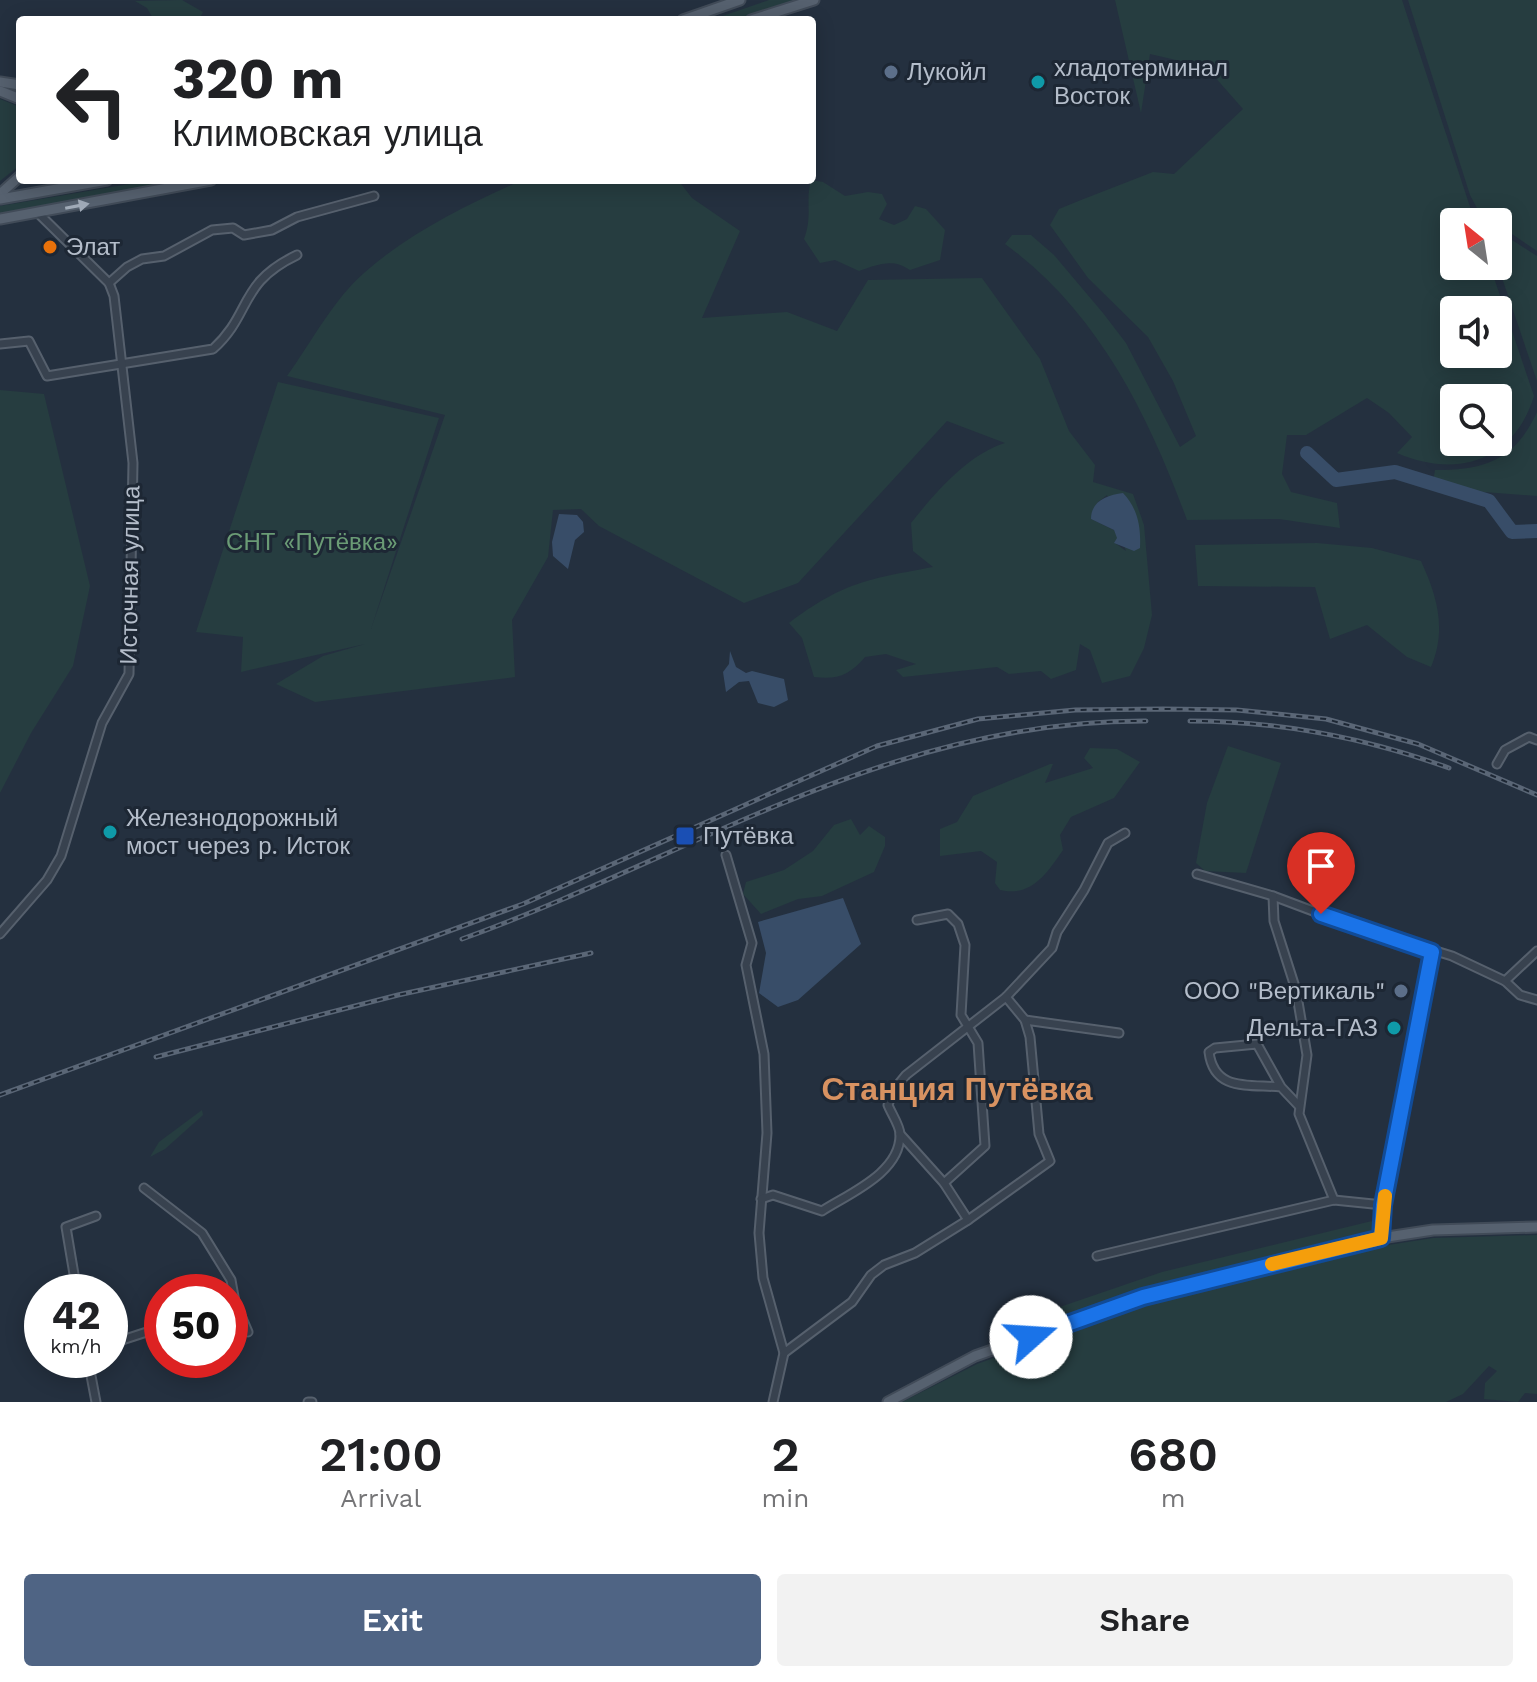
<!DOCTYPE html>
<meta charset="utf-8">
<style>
body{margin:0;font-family:"Work Sans",sans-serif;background:#f2f2f2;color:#202124;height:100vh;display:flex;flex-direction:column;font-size:30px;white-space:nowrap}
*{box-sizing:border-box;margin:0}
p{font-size:26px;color:#757577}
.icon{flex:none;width:44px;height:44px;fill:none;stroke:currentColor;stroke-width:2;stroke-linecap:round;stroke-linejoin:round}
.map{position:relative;height:1402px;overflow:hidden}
.drawer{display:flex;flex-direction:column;background:#fff;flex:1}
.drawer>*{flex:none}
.top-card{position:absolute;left:16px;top:16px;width:800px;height:168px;border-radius:8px;box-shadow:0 4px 20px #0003;background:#fff;color:#202124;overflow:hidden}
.needle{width:52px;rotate:330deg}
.controls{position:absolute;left:1440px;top:208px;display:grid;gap:16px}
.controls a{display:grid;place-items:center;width:72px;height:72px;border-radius:8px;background:#fff;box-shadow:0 4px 20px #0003;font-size:40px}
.speed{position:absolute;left:24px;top:1274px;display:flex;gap:16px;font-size:40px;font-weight:700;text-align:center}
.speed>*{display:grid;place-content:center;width:104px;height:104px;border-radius:50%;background:#fff;box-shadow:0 4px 20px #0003;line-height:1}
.speed small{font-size:20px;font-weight:400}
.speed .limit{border:12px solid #d22;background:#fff;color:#111}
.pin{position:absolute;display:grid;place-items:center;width:68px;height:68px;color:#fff;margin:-82px -34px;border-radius:50% 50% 50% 0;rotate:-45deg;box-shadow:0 0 8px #0007}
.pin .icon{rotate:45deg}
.me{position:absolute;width:88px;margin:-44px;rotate:71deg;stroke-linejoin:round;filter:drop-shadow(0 0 6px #0008)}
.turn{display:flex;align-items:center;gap:28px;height:168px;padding:0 24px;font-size:36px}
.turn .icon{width:104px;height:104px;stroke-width:2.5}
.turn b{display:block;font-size:56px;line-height:68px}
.eta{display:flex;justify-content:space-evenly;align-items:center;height:136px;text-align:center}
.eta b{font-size:48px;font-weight:600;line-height:56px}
.action{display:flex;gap:16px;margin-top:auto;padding:16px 24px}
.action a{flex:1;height:92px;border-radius:8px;background:#4f6484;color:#fff;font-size:32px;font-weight:600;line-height:92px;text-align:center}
.action a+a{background:#f2f2f2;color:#202124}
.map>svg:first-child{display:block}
.green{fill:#263d40;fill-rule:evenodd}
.water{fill:#384d68}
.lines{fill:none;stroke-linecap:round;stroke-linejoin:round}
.river{stroke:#384d68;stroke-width:14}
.minor-casing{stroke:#56606d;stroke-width:11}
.major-casing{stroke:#414b58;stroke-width:13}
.minor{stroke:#38424f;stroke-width:7}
.major{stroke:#56616f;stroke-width:9}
.rail-casing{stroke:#5a6676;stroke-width:5}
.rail{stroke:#1d2734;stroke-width:2;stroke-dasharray:6;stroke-linecap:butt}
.oneway{fill:#a1abb8}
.route-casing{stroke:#114b97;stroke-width:20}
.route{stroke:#1a73e8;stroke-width:14}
.slow{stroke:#f59e0b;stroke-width:14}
.service-dot{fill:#5c6f8a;stroke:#1d2734;stroke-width:3}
.culture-dot{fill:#0f9aa8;stroke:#1d2734;stroke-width:3}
.food-dot{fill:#e8710a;stroke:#1d2734;stroke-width:3}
.transit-dot{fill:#1a4fb4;stroke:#1d2734;stroke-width:3}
.labels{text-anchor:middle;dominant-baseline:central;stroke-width:6;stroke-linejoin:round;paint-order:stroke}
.poi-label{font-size:24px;fill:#b4bdca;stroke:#1d2734;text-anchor:start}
.park-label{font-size:24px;fill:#6a9b75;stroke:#1d2734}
.street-label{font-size:24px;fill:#b4bdca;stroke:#1d2734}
.district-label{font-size:32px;font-weight:bold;fill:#d89261;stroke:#1d2734}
</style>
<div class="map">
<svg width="1537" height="1402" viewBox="0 0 1537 1402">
<rect width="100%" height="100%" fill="#24303f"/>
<!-- green -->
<g class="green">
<path d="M182 0 203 12 199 20H154L147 8 135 1Z"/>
<path d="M769 0H793L734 20H711Z"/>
<path d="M1115 0H1402L1475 222H1454V266H1490L1534 396C1514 461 1457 479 1397 453L1412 437 1389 413 1367 398 1306 435H1287L1282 474 1291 492 1337 503 1340 528 1279 519 1187 520C1148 414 1098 312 1005 244L1012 235H1031L1054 255 1103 313 1126 343 1180 447 1196 436 1173 381 1148 337 1088 278 1050 225 1059 209 1081 200 1153 172 1174 174 1243 109 1206 67 1150 54 1141 113ZM1454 310H1498V354H1454ZM1454 398H1498V442H1454Z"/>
<path d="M1408 0H1537V251L1479 212 1470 195Z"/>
<path d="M0 99 20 107V165L0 181Z"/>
<path d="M153 180H186L0 215V206Z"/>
<path d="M522 180H678L692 198 740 231 702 318 787 312 837 331 868 280 982 278 1040 359 1069 431 1095 465 1093 482 1133 494 1144 525 1152 615 1144 648 1130 676 1102 683 1090 650 1080 644 1076 670 1051 679 1041 671 1009 674 997 667 903 677 896 670 916 664 886 654 865 657C850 675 837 680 814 677L802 638 789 623C843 582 869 579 933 567L913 551 911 523C934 494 968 454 1005 443L947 421 798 583 744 603 599 526 581 509 553 510 548 557 512 620 515 677 315 702 276 684 323 656 365 644 241 672 243 637 196 632 278 382 439 418 371 629 445 415 287 376C311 343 333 300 364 273 410 232 467 205 522 180ZM1107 495 1126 551 1115 543 1118 538 1114 530 1091 519 1097 503Z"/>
<path d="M811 180 823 182 845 196 868 192 882 194 887 204 879 219 894 225 907 219 915 206 926 209 945 230 940 260 910 270C893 258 878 264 859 271L835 260 820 263 804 239C813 215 805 202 811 180Z"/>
<path d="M1498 231 1537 256V381L1498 266Z"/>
<path d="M0 390 44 394 90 586 73 666 31 733 0 793Z"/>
<path d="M1537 412V496L1432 488 1435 470C1486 470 1515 460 1537 412Z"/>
<path d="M1317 543 1372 548 1421 561C1437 596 1447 629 1431 667L1407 657 1367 625 1330 639 1315 587 1198 586 1195 545Z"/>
<path d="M1228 746 1281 763 1246 873 1205 871 1196 863 1207 803Z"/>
<path d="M1090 748 1117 749 1140 762 1114 798 1071 817 1060 835 1063 850C1046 875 1031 897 1000 890L995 883 997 862 981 851 940 856V829L957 822 973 796 1050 764H1053L1045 783 1093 768 1084 758Z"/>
<path d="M851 819 860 835 869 826 885 837V846L874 872 822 896 798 899 761 914 743 894 746 882 784 870 813 851 834 825Z"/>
<path d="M202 1110 203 1115 165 1149 150 1157 159 1142Z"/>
<path d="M1376 1220 1372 1230 1204 1273 1006 1338 1001 1327 1162 1272Z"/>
<path d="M1537 1235V1394L1525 1393 1518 1402 1484 1399 1485 1383 1497 1371 1489 1366 1463 1394 1446 1402H902L977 1364 1145 1304 1382 1246 1433 1238Z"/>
</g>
<!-- water -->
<g class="water">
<path d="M1123 493C1138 509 1141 527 1140 548L1134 551 1114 543 1117 538 1114 530 1091 519C1091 501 1107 495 1123 493Z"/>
<path d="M559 514 577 515 583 522 584 532 575 540 568 569 553 556 552 542Z"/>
<path d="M730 651 736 667 746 673 752 671 784 679 788 700 774 707 758 703 749 681 739 682 726 692 723 672 729 664Z"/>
<path d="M843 898 861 944 798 1000 778 1007 759 993 766 953 758 922Z"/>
</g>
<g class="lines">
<!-- river -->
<path class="river" d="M1307 453 1336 480 1395 472 1489 501 1512 532 1537 531"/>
<defs>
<g id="minor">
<path d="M109 283 127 267 142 259 164 256 212 230 233 228 244 235 272 230 297 217 374 196"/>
<path d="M0 344 29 341 47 376 213 349C252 314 238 283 297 255"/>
<path d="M1497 764 1505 750 1529 737 1537 740"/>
<path d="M726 855 752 943 746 965 764 1054 767 1133 759 1233 763 1278 784 1353 773 1402"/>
<path d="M1197 874 1273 896 1345 923 1452 956 1505 981 1520 995 1537 1000"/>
<path d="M1273 896 1274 921 1296 990 1307 1055 1299 1114 1334 1200"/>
<path d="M917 920 948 914 958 924 965 945 961 1015 978 1043 985 1146 944 1183"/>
<path d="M0 934 47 880 61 856 102 723 129 674 133 463 114 296 109 283 39 214"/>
<path d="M1505 981 1537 951"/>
<path d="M1025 1020 1119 1033"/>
<path d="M1281 1087C1249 1084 1214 1092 1209 1052L1215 1048 1257 1044 1281 1087 1299 1106"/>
<path d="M900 1134 944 1183 968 1220"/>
<path d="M144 1188 202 1233 231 1280 235 1302 248 1332"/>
<path d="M761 1199 773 1195 822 1211C848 1194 901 1173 900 1134 900 1126 891 1113 888 1105L893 1091 906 1075 1006 997 1052 948 1057 932 1084 890 1108 843 1125 833"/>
<path d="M1381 1238 1383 1205 1432 952"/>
<path d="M1097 1256 1334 1200 1383 1205"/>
<path d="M77 1292 66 1227 96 1216"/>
<path d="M110 1344 162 1327"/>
<path d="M784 1353 852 1302 871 1275 884 1265 915 1253 968 1220 1050 1161 1039 1134 1030 1037 1025 1020 1006 997"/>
<path d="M88 1360 96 1402"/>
<path d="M308 1402H312"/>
</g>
<g id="major">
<path d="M683 20 740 0"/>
<path d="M751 20 814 0"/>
<path d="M0 82 20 85"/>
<path d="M0 91 20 99"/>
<path d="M0 194 20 176"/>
<path d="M0 199 107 180"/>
<path d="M0 219 211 180"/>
<path d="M888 1402 975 1356 1143 1297 1381 1238 1433 1230 1537 1227"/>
</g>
</defs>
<!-- minor casing -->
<use href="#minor" class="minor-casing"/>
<!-- major casing -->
<use href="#major" class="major-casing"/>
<!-- minor -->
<use href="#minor" class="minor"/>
<!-- major -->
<use href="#major" class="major"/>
<defs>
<g id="rail">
<path d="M1190 721C1278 721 1366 738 1449 768"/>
<path d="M462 939C695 855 889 720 1146 721"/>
<path d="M156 1057 398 995 591 953"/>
<path d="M0 1095 523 904 877 746 978 719 1075 710 1163 709 1237 710 1326 719 1418 744 1537 795"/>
</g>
</defs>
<!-- rail casing -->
<use href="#rail" class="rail-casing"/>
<!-- rail -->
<use href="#rail" class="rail"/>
</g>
<!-- one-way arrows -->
<defs><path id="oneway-solid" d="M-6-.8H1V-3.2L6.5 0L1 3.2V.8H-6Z" transform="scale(2)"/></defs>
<use class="oneway" href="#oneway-solid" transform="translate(77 206) rotate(-11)"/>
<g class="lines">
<defs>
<path id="route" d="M1031 1337 1143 1297 1381 1238 1383 1205 1432 952 1321 914"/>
</defs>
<!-- route casing -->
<use href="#route" class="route-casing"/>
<!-- route -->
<use href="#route" class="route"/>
<!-- slow -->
<path class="slow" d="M1272 1264 1381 1238 1385 1196"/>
</g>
<!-- markers -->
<g class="service-dot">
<circle cx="891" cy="72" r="8"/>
<circle cx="1401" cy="991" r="8"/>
</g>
<g class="culture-dot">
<circle cx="1038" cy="82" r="8"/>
<circle cx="110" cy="832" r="8"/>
<circle cx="1394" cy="1028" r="8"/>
</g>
<circle class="food-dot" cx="50" cy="247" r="8"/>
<rect class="transit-dot" x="675" y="826" width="20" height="20" rx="4"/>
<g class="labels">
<!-- poi labels -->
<g class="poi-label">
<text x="1054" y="68">хладотерминал<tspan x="1054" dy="28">Восток</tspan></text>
<text x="907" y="72">Лукойл</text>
<text x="66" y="247">Элат</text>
<text x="126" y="818">Железнодорожный<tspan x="126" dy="28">мост через р. Исток</tspan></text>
<text x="703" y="836">Путёвка</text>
<text x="1385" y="991" text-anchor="end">ООО "Вертикаль"</text>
<text x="1378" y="1028" text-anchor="end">Дельта-ГАЗ</text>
</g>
<!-- park labels -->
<g class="park-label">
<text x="312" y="542">СНТ «Путёвка»</text>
</g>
<!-- street labels -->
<g class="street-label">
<text transform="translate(130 575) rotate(-89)">Источная улица</text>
</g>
<!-- district labels -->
<g class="district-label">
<text x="957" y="1089">Станция Путёвка</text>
</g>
</g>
</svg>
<div class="controls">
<a><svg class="needle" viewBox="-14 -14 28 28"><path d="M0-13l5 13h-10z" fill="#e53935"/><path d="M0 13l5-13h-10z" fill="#757577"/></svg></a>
<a><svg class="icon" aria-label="sound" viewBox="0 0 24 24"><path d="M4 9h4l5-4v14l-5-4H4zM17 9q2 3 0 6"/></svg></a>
<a><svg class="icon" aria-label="search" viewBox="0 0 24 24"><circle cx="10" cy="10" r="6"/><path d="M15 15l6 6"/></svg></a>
</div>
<div class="speed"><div>42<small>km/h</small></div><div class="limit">50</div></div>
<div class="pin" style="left:1321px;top:914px;background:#d93025"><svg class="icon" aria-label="arrive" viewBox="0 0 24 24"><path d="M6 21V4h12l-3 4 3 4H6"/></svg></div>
<svg class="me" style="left:1031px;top:1337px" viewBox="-20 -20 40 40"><circle r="19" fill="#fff"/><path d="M0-13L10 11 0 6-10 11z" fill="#1a73e8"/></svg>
<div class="top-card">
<div class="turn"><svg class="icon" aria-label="left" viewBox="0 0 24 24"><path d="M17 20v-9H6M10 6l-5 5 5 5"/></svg><div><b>320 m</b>Климовская улица</div></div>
</div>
</div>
<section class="drawer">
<div class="eta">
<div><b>21:00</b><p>Arrival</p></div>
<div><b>2</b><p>min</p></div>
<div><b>680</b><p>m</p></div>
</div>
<div class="action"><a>Exit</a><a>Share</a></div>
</section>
